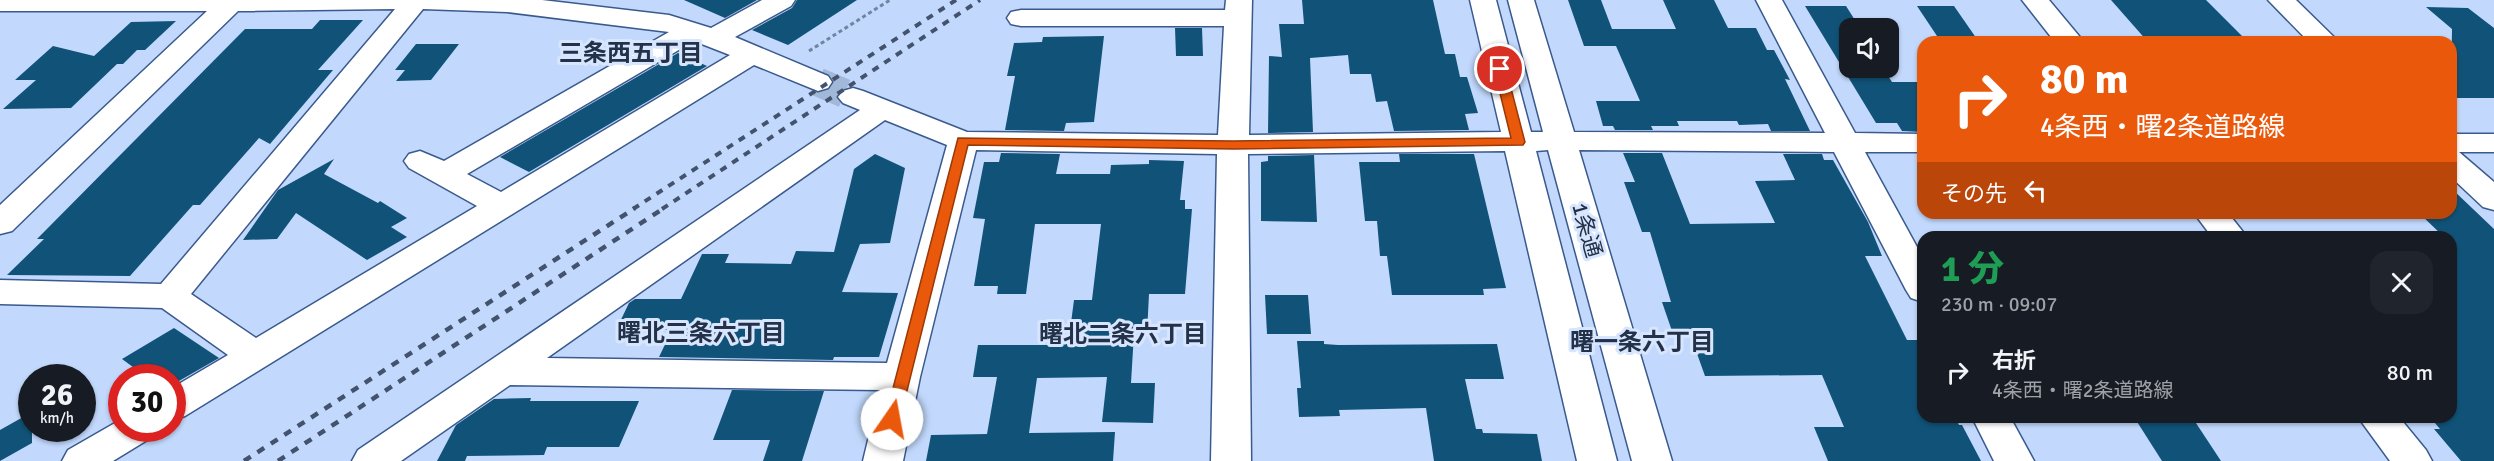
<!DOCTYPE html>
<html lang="ja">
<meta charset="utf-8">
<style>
body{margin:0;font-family:Signika,"Noto Sans JP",sans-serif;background:#20242c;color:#f1f3f6;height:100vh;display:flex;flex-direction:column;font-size:22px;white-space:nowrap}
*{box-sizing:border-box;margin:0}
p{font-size:20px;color:#9ea1a6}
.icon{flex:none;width:33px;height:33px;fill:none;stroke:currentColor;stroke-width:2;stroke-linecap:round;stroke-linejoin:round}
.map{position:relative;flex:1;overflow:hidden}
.details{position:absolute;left:1917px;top:231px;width:540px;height:192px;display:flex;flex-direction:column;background:#171b24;border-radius:18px;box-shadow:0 2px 4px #0004}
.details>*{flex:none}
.banner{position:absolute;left:1917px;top:36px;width:540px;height:183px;border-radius:18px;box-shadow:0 2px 4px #0004;background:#ea580c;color:#fff;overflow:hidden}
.buttons{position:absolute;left:1839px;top:18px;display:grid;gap:12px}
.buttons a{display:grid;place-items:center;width:60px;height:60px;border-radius:12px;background:#171b24;box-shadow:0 2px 4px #0004;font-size:30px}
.speed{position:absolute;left:18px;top:364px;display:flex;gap:12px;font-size:30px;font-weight:700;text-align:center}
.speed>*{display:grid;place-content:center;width:78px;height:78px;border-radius:50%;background:#171b24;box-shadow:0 2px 4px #0004;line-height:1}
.speed small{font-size:15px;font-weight:400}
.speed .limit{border:9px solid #d22;background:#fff;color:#111}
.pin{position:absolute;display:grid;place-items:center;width:51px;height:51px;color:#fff;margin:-26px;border:3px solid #fff;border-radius:50%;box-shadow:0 2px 6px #0007}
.me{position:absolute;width:66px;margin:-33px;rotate:12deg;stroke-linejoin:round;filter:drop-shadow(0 0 4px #0008)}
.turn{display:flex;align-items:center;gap:21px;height:126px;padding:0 24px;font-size:27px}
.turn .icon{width:78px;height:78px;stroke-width:2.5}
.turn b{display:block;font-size:42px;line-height:51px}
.then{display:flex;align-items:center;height:57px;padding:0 24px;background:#0003;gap:12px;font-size:22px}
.round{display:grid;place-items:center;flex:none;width:63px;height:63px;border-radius:18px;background:#20242c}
.summary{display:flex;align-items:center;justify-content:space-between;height:102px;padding:0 24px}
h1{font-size:36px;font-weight:800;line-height:45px;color:#1e9e55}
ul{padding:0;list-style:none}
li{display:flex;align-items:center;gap:18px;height:78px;padding:0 24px}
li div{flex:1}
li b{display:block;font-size:22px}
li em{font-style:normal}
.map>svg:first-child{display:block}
.building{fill:#115378}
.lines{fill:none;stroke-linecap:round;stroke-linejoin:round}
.minor-tunnel{stroke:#a2b8d9;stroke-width:29;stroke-dasharray:29 15;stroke-linecap:butt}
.minor-casing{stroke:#3a5a8d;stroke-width:3}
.path{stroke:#7284a1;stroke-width:3;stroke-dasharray:4 3;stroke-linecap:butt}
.minor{fill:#fff;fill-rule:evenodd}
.rail-far1{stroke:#43536d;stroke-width:4;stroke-dasharray:7 7;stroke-linecap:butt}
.rail{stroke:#43536d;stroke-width:4.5;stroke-dasharray:8 8;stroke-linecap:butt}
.route{fill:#ea580c;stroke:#983908;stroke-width:1.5}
.labels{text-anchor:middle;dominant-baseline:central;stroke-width:6;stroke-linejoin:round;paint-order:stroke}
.street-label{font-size:22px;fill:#243249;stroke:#d7e6fe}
.neighbourhood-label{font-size:24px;font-weight:bold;fill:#243249;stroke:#d7e6fe}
</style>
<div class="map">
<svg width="2494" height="461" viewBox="0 0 2494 461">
<rect width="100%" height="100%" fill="#c2d9fd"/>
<!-- building -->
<g class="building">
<path d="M684 0H757L725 18Z"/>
<path d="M797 0H857L788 45 752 30 792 8Z"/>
<path d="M1302 0H1433L1445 54H1455L1460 77H1467L1478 113 1465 114 1469 130 1394 131 1387 101 1376 102 1371 74H1350L1348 55 1310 58 1313 132 1268 133 1269 56 1282 57 1279 24H1304Z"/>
<path d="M1568 0H1601L1612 29H1676L1663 0H1714L1728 28H1756L1767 50H1774L1790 80 1785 79 1810 131H1771L1768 124 1739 125 1737 121H1677L1679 126H1651L1653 130H1615L1613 126H1603L1596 101H1640L1616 46H1584Z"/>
<path d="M2111 0H2206L2248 42H2148Z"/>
<path d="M1805 6H1846L1860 28H1850V68H1883L1892 82H1923V132L1902 131 1897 123H1876Z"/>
<path d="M1917 6H1954L1979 42H1941Z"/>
<path d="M2426 7 2468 8 2494 28V98H2451L2452 29Z"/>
<path d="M320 20H363L318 70H333L270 144 259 138 200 205H193L130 276 7 275 44 239H37L245 29H312Z"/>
<path d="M176 21 145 50H137L123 64H117L71 108 3 109 36 80H15L53 46 94 56 131 22Z"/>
<path d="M1175 28H1202L1203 56H1176Z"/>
<path d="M1104 36 1094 122 1066 123 1064 131 1005 130 1015 76H1007L1014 43 1042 42 1043 37Z"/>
<path d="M416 44H459L431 80 396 81 405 70H395Z"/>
<path d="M678 53 707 66 529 172 500 157Z"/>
<path d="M1001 153 1060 154 1056 174H1110L1111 165 1149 164V160L1184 161 1180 200H1185V209H1192L1185 294H1149L1147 333H1134L1131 383H1155L1153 423 1102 422 1107 377 1037 378 1029 433 1115 432 1113 461H926L931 435 987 434 997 377H973L978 345H1062V338H1069L1074 300H1092L1101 224H1035L1026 294H997L998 286H974L985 219 973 218 984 162H999Z"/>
<path d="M1623 153H1662L1690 224 1775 223 1755 181 1795 180 1783 154H1822L1824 160H1833L1868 222 1882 256H1865L1907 340H1923V417H1955L1959 425H1962L1981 461H1828L1814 427H1844L1822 375 1705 376 1690 334H1673L1662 302H1671L1650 232H1642L1624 182H1635Z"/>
<path d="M875 154 905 168 890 243 860 244 842 292 898 293 879 357H834L833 360 659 357 672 330H616L629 303 635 299H681L702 254H729L725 263 791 264 796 251 834 252 854 169Z"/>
<path d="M1399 154H1474L1506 288 1483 289 1484 295H1392L1387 256H1380L1377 221H1365L1359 162H1400Z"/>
<path d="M1314 155 1317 222 1261 221V162L1268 161V156Z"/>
<path d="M334 159 324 174 378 203 380 201 407 218 391 227 407 237 367 260 296 213 277 239 243 240 278 190Z"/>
<path d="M2451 188 2494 229V461H2461L2434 429H2440L2430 417H2451V237H2444L2419 213H2451Z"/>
<path d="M1265 295H1308L1311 334H1267Z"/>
<path d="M174 328 219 358 172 385V378H148L122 359Z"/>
<path d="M1297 341H1324V344L1338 345 1497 344 1504 379H1465L1476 429H1482L1483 433 1537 434 1542 461H1434L1426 408 1339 410 1340 416 1299 417 1297 388H1301Z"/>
<path d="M732 390 824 391 802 461H763L770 440H713Z"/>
<path d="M531 398 530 401H639L619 447H547L544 455 467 456 465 461H437L456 425 494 399Z"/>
<path d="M32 412V443L0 461V430Z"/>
<path d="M2134 417H2192L2221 461H2162Z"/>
</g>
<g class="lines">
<!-- minor-tunnel -->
<path class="minor-tunnel" d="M818 82 853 97"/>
<defs>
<g id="minor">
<path d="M0 0H542L669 15 711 28 762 0H795L791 6 735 37 828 76 832 82 828 88 818 91 754 65 185 416 172 420V388L228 355 162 308 0 304V280L161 284 395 9 238 11 12 231 0 234V205L207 11H0ZM423 9 507 12 669 32 444 161 420 151 409 154 404 161 409 168 477 206 256 338 191 294ZM694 41 730 55 501 192 467 174Z"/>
<path d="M1226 0H1252L1249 135 1501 132 1470 0H1496L1531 132H1543L1508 0H1534L1574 132 1825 133 1756 0H1782L1855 133 1923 134V152H1865L1923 258V302L1911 298 1906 290 1834 152 1579 150 1672 461H1632L1548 150 1536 151 1617 461H1577L1505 151 1248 154 1251 461H1211L1217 154 976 150 920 377 903 461H863L880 390 510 385 401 461H352L358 450 860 110 843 103 838 97 843 91 853 88 863 91 967 132 1218 135 1224 26H1021L1011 24 1007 18 1011 12 1021 10H1225ZM885 120 947 145 887 363 547 358Z"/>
<path d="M2022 0H2049L2084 42H2055Z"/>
<path d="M2268 0H2296L2339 42H2309Z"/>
<path d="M2451 134H2494V152H2459L2494 182V210L2483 207 2451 177Z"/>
<path d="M2194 213H2228L2247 237H2212Z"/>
<path d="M1972 417H2010L2034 461H1994Z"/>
<path d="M2358 417H2399L2426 450 2432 461H2390Z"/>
<path d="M122 419V429H154L149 439 113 461H62L68 450Z"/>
</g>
</defs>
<!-- minor casing -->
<use href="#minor" class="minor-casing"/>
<!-- path -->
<path class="path" d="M809 51 890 0"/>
<!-- minor -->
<use href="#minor" class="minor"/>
<!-- rail-far1 -->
<g class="rail-far1">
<path d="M633 209 956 0"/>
<path d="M662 209 980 0"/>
</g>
<!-- rail -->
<g class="rail">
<path d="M244 461 635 208"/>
<path d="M278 461 664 208"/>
</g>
</g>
<!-- route -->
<path class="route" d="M1500 66 1506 69 1525 142 1523 145 1233 149 968 145 900 419 898 423H887L885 419 958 138 1233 141 1511 138 1494 69Z"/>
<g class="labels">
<!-- street labels -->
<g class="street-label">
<text transform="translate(1587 230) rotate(74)">1条通</text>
</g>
<!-- neighbourhood labels -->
<g class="neighbourhood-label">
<text x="631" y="53">三条西五丁目</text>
<text x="701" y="333">曙北三条六丁目</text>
<text x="1123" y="334">曙北二条六丁目</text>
<text x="1642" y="342">曙一条六丁目</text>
</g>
</g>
</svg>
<div class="buttons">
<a><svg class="icon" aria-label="sound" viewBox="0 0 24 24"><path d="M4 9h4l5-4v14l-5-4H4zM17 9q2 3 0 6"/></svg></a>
</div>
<div class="speed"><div>26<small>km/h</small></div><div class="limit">30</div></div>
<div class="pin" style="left:1500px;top:69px;background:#d93025"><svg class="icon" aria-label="arrive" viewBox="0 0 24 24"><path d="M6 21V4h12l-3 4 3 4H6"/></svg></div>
<svg class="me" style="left:892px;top:419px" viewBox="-20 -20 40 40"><circle r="19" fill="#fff"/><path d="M0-13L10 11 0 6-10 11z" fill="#ea580c"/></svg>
<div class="banner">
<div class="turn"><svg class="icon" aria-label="right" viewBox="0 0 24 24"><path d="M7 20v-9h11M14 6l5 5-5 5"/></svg><div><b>80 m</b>4条西・曙2条道路線</div></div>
<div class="then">その先<svg class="icon" aria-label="left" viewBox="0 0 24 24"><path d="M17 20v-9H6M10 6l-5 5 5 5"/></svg></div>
</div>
<section class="details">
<div class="summary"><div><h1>1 分</h1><p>230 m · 09:07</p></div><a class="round"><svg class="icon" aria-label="close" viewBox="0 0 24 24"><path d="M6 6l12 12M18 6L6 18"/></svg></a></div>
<ul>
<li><svg class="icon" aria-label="right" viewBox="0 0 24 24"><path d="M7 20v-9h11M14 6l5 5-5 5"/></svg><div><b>右折</b><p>4条西・曙2条道路線</p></div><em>80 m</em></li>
</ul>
</section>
</div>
